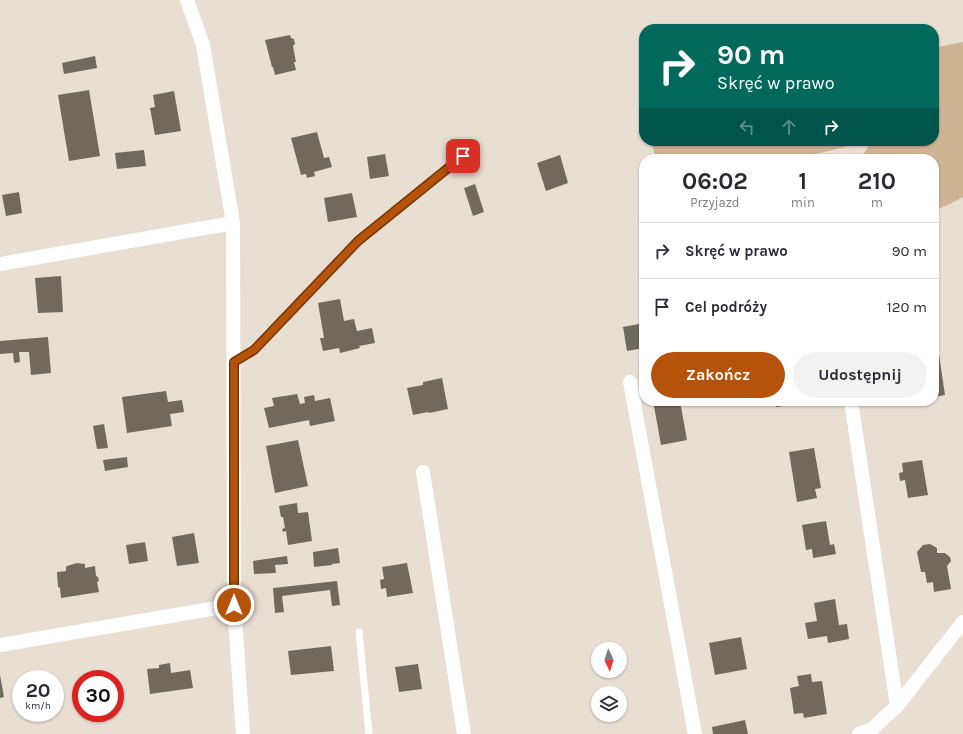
<!DOCTYPE html>
<html lang="pl">
<meta charset="utf-8">
<style>
body{margin:0;font-family:Karla,sans-serif;background:#f2f2f3;color:#2b2b33;height:100vh;display:flex;flex-direction:column;font-size:15px;white-space:nowrap}
*{box-sizing:border-box;margin:0}
p{font-size:13px;color:#7c7c81}
.icon{flex:none;width:22px;height:22px;fill:none;stroke:currentColor;stroke-width:2;stroke-linecap:round;stroke-linejoin:round}
.map{position:relative;flex:1;overflow:hidden}
.panel{position:absolute;left:639px;top:154px;width:300px;height:252px;display:flex;flex-direction:column;background:#fff;border-radius:16px;box-shadow:0 1px 3px #0004}
.panel>*{flex:none}
.banner{position:absolute;left:639px;top:24px;width:300px;height:122px;border-radius:16px;box-shadow:0 1px 3px #0004;background:#00695c;color:#fff;overflow:hidden}
.needle{width:26px;rotate:176deg}
.buttons{position:absolute;left:591px;top:642px;display:grid;gap:8px}
.buttons a{display:grid;place-items:center;width:36px;height:36px;border-radius:50%;background:#fff;box-shadow:0 1px 3px #0004;font-size:20px}
.speed{position:absolute;left:12px;top:670px;display:flex;gap:8px;font-size:20px;font-weight:700;text-align:center}
.speed>*{display:grid;place-content:center;width:52px;height:52px;border-radius:50%;background:#fff;box-shadow:0 1px 3px #0004;line-height:1}
.speed small{font-size:10px;font-weight:400}
.speed .limit{border:6px solid #d22;background:#fff;color:#111}
.pin{position:absolute;display:grid;place-items:center;width:34px;height:34px;color:#fff;margin:-17px;border-radius:8px;box-shadow:0 2px 6px #0006}
.me{position:absolute;width:44px;margin:-22px;rotate:0deg;stroke-linejoin:round;filter:drop-shadow(0 0 3px #0008)}
.turn{display:flex;align-items:center;gap:14px;height:84px;padding:0 12px;font-size:18px}
.turn .icon{width:52px;height:52px;stroke-width:2.5}
.turn b{display:block;font-size:28px;line-height:34px}
.lanes{display:flex;align-items:center;height:38px;padding:0 12px;background:#0003;justify-content:center;gap:20px;direction:ltr}
.lanes .off{opacity:.35}
.eta{display:flex;justify-content:space-evenly;align-items:center;height:68px;text-align:center}
.eta b{font-size:24px;font-weight:700;line-height:28px}
.action{display:flex;gap:8px;margin-top:auto;padding:8px 12px}
.action a{flex:1;height:46px;border-radius:24px;background:#b45309;color:#fff;font-size:16px;font-weight:700;line-height:46px;text-align:center}
.action a+a{background:#f2f2f3;color:#2b2b33}
ul{padding:0;list-style:none}
li{display:flex;align-items:center;gap:12px;height:56px;padding:0 12px;border-top:1px solid #e1e1e2}
li div{flex:1}
li b{display:block;font-size:15px}
li em{font-style:normal}
.map>svg:first-child{display:block}
.green{fill:#cfb494}
.building{fill:#72695e}
.lines{fill:none;stroke-linecap:round;stroke-linejoin:round}
.lane{stroke:#fff;stroke-width:7}
.street{stroke:#fff;stroke-width:14}
.route-casing{stroke:#753606;stroke-width:10}
.route{stroke:#b45309;stroke-width:7}
</style>
<div class="map">
<svg width="963" height="734" viewBox="0 0 963 734">
<rect width="100%" height="100%" fill="#e9ded2"/>
<!-- green -->
<g class="green">
<path d="M963 42V197L952 203 934 211V159H861L871 141H934V48Z"/>
<path d="M651 141H871L794 159H656Z"/>
</g>
<!-- building -->
<g class="building">
<path d="M290 35 291 38 294 39 295 44 293 46 296 62H294L296 70 275 75 273 67H272L265 40Z"/>
<path d="M95 56 97 68 64 74 62 63Z"/>
<path d="M89 90 100 156 69 161 58 95Z"/>
<path d="M174 91 181 131 155 135 150 108 155 107 153 95Z"/>
<path d="M317 132 324 158 329 157 332 167 314 172 315 176 307 178 306 174 301 175 291 138Z"/>
<path d="M144 150 146 166 117 169 115 153Z"/>
<path d="M385 154 389 176 370 179 367 157Z"/>
<path d="M560 155 568 183 546 191 537 163Z"/>
<path d="M475 184 484 212 473 216 464 188Z"/>
<path d="M19 192 22 213 6 216 2 195Z"/>
<path d="M352 193 357 217 328 222 324 198Z"/>
<path d="M61 276 63 312 38 313 35 278Z"/>
<path d="M340 299 344 321 354 319 357 331 372 328 375 343 359 346 360 348 340 353 339 348 323 351 320 338H324L318 303Z"/>
<path d="M644 323V348L627 351 623 327Z"/>
<path d="M48 337 51 373 31 375 29 352H19L20 362 14 363 13 353 0 354V341Z"/>
<path d="M938 348 945 395 934 397V349Z"/>
<path d="M442 378 448 409 429 413 428 412 413 415 407 388 423 385V382Z"/>
<path d="M166 391 168 402 182 400 184 412 170 414 172 426 127 433 122 397Z"/>
<path d="M297 394 300 404 305 403 304 397 314 395 315 401 330 398 335 421 310 426 309 420 269 428 264 408 274 406 272 398Z"/>
<path d="M680 401 687 440 661 445 654 406Z"/>
<path d="M775 401H792V405L776 407Z"/>
<path d="M104 424 108 448 97 449 93 426Z"/>
<path d="M298 440 308 486 275 493 266 446Z"/>
<path d="M814 448 821 488 815 489 817 498 797 502 789 452Z"/>
<path d="M127 457 128 467 105 471 103 460Z"/>
<path d="M922 460 928 495 908 498 905 480 900 481 899 473 903 472 902 463Z"/>
<path d="M297 503 298 513 308 512 312 541 288 545 286 531 283 532 282 529 285 528 283 517H281L279 506Z"/>
<path d="M826 521 830 545 834 544 836 554 813 558 812 549 806 550 802 525Z"/>
<path d="M194 533 199 563 177 566 172 537Z"/>
<path d="M145 542 148 561 129 564 126 545Z"/>
<path d="M930 544 937 548V553H945L950 557 951 561 947 566 951 589 934 592 933 582 927 583 925 572H921L917 552 923 545Z"/>
<path d="M338 548 340 563 332 564V565L314 567 313 552Z"/>
<path d="M287 556 288 564 275 565 276 573 254 574 253 561Z"/>
<path d="M77 563 85 564V568L95 566 96 576 98 577 99 581 97 582 99 592 61 598 60 588 58 587 57 572 66 571V567L67 566Z"/>
<path d="M407 563 413 593 387 597 386 588 381 589 380 580 384 579 382 567Z"/>
<path d="M337 581 340 605 332 606 330 590 282 596 284 612 275 613 273 588Z"/>
<path d="M835 599 839 625 847 624 849 639 828 643 827 636 808 639 805 623 817 621 814 603Z"/>
<path d="M741 637 747 669 715 675 709 643Z"/>
<path d="M331 646 334 671 291 675 288 651Z"/>
<path d="M170 663 171 673 190 670 193 688 150 694 147 669 159 668V665Z"/>
<path d="M418 664 422 689 399 692 395 667Z"/>
<path d="M811 674 812 682 822 681 827 714 804 718 803 713 794 714 790 688 799 686 797 676Z"/>
<path d="M0 675 4 697 0 698Z"/>
<path d="M745 720 748 734H713L712 727Z"/>
</g>
<g class="lines">
<!-- lane -->
<g class="lane">
<path d="M234 361 254 350 358 241 463 156"/>
<path d="M359 632 369 734"/>
</g>
<!-- street -->
<g class="street">
<path d="M187 0 203 45 233 223 234 605 243 734"/>
<path d="M0 264 233 223"/>
<path d="M630 382 695 734"/>
<path d="M851 401 897 706"/>
<path d="M423 472 464 734"/>
<path d="M0 645 234 605"/>
<path d="M859 734 872 729 897 706 963 622"/>
</g>
</g>
<g class="lines">
<defs>
<path id="route" d="M234 605V362L254 350 358 241 463 156"/>
</defs>
<!-- route casing -->
<use href="#route" class="route-casing"/>
<!-- route -->
<use href="#route" class="route"/>
</g>
</svg>
<div class="buttons">
<a><svg class="needle" viewBox="-14 -14 28 28"><path d="M0-13l5 13h-10z" fill="#e53935"/><path d="M0 13l5-13h-10z" fill="#7c7c81"/></svg></a>
<a><svg class="icon" aria-label="layers" viewBox="0 0 24 24"><path d="M12 4l9 5-9 5-9-5zM3 14l9 5 9-5"/></svg></a>
</div>
<div class="speed"><div>20<small>km/h</small></div><div class="limit">30</div></div>
<div class="pin" style="left:463px;top:156px;background:#d93025"><svg class="icon" aria-label="arrive" viewBox="0 0 24 24"><path d="M6 21V4h12l-3 4 3 4H6"/></svg></div>
<svg class="me" style="left:234px;top:605px" viewBox="-20 -20 40 40"><circle r="17" fill="#b45309" stroke="#fff" stroke-width="3"/><path d="M0-11L8 9 0 5-8 9z" fill="#fff"/></svg>
<div class="banner">
<div class="turn"><svg class="icon" aria-label="right" viewBox="0 0 24 24"><path d="M7 20v-9h11M14 6l5 5-5 5"/></svg><div><b>90 m</b>Skręć w prawo</div></div>
<div class="lanes"><svg class="icon off" aria-label="left" viewBox="0 0 24 24"><path d="M17 20v-9H6M10 6l-5 5 5 5"/></svg><svg class="icon off" aria-label="ahead" viewBox="0 0 24 24"><path d="M12 20V5M6 11l6-6 6 6"/></svg><svg class="icon" aria-label="right" viewBox="0 0 24 24"><path d="M7 20v-9h11M14 6l5 5-5 5"/></svg></div>
</div>
<section class="panel">
<div class="eta">
<div><b>06:02</b><p>Przyjazd</p></div>
<div><b>1</b><p>min</p></div>
<div><b>210</b><p>m</p></div>
</div>
<ul>
<li><svg class="icon" aria-label="right" viewBox="0 0 24 24"><path d="M7 20v-9h11M14 6l5 5-5 5"/></svg><div><b>Skręć w prawo</b></div><em>90 m</em></li>
<li><svg class="icon" aria-label="arrive" viewBox="0 0 24 24"><path d="M6 21V4h12l-3 4 3 4H6"/></svg><div><b>Cel podróży</b></div><em>120 m</em></li>
</ul>
<div class="action"><a>Zakończ</a><a>Udostępnij</a></div>
</section>
</div>
